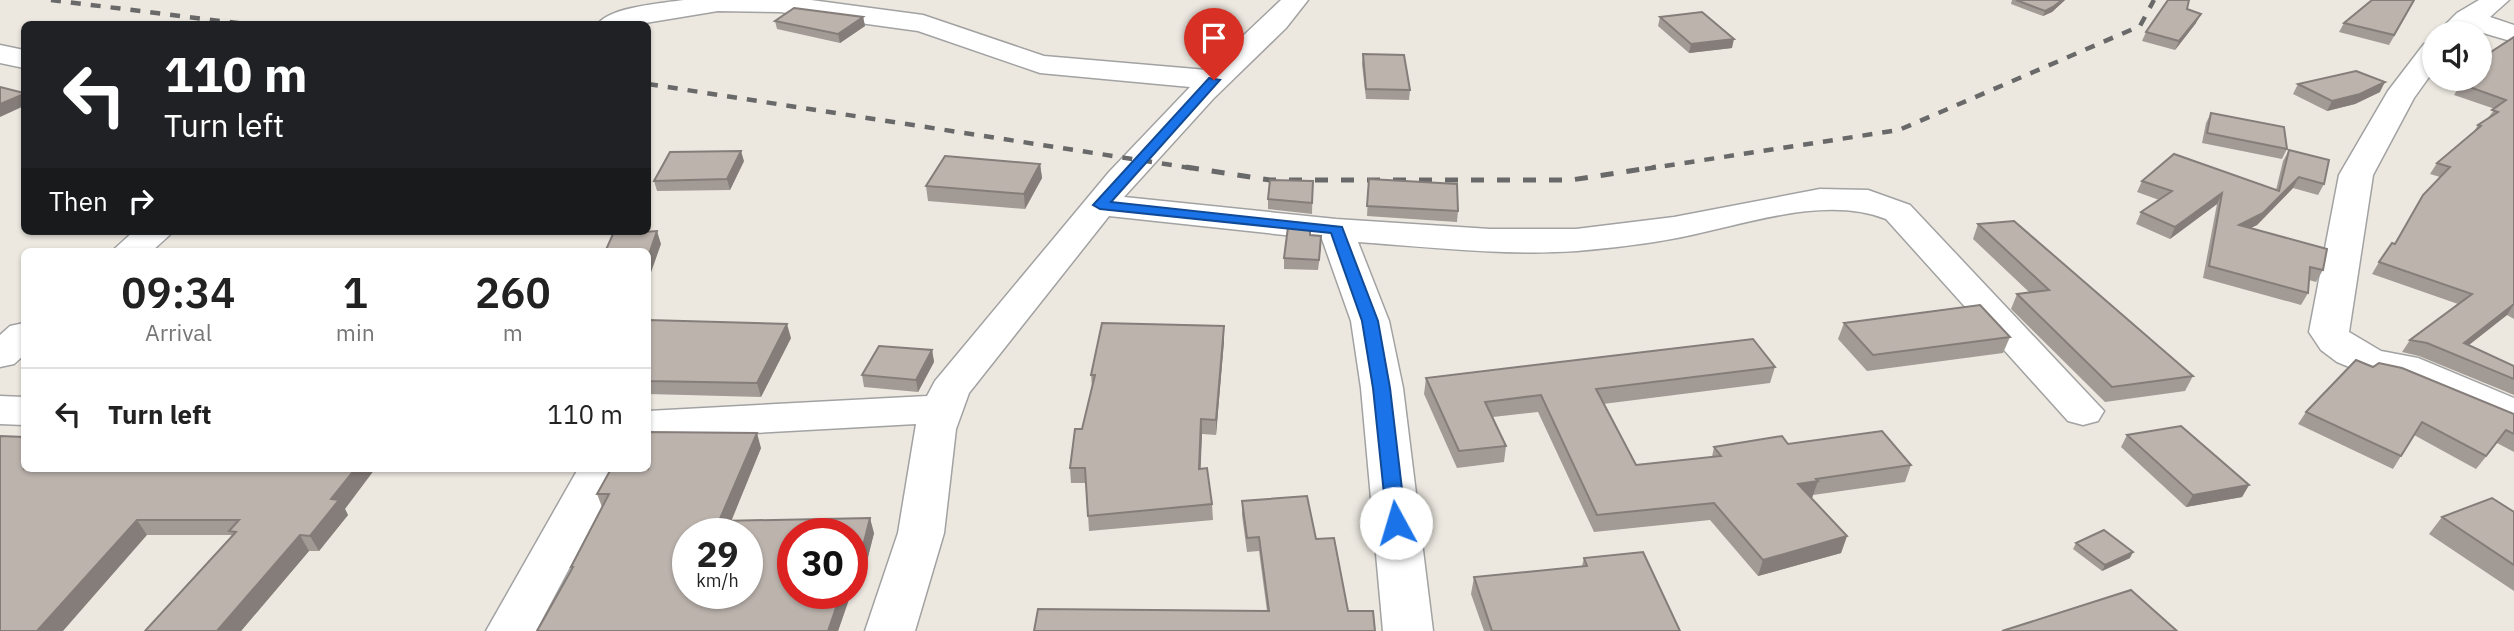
<!DOCTYPE html>
<style>
body{margin:0;font-family:"IBM Plex Sans",sans-serif;background:#f6f6f6;color:#222;height:100vh;display:flex;flex-direction:column;font-size:26px;white-space:nowrap}
*{box-sizing:border-box;margin:0}
p{font-size:23px;color:#767676}
.icon{flex:none;width:38px;height:38px;fill:none;stroke:currentColor;stroke-width:2;stroke-linecap:round;stroke-linejoin:round}
.map{position:relative;flex:1;overflow:hidden}
.details{position:absolute;left:21px;top:248px;width:630px;height:224px;display:flex;flex-direction:column;background:#fff;border-radius:10px;box-shadow:0 2px 5px #0004}
.details>*{flex:none}
.guide{position:absolute;left:21px;top:21px;width:630px;height:214px;border-radius:10px;box-shadow:0 2px 5px #0004;background:#202124;color:#fff;overflow:hidden}
.fabs{position:absolute;left:2422px;top:21px;display:grid;gap:14px}
.fabs a{display:grid;place-items:center;width:70px;height:70px;border-radius:50%;background:#fff;box-shadow:0 2px 5px #0004;font-size:35px}
.speed{position:absolute;left:672px;top:518px;display:flex;gap:14px;font-size:35px;font-weight:700;text-align:center}
.speed>*{display:grid;place-content:center;width:91px;height:91px;border-radius:50%;background:#fff;box-shadow:0 2px 5px #0004;line-height:1}
.speed small{font-size:18px;font-weight:400}
.speed .limit{border:10px solid #d22;background:#fff;color:#111}
.pin{position:absolute;display:grid;place-items:center;width:60px;height:60px;color:#fff;margin:-72px -30px;border-radius:50% 50% 50% 0;rotate:-45deg;box-shadow:0 0 7px #0007}
.pin .icon{rotate:45deg}
.me{position:absolute;width:77px;margin:-38px;rotate:354deg;stroke-linejoin:round;filter:drop-shadow(0 0 5px #0008)}
.turn{display:flex;align-items:center;gap:24px;height:147px;padding:0 28px;font-size:32px}
.turn .icon{width:91px;height:91px;stroke-width:2.5}
.turn b{display:block;font-size:49px;line-height:60px}
.then{display:flex;align-items:center;height:66px;padding:0 28px;background:#0003;gap:14px;font-size:26px}
.eta{display:flex;justify-content:space-evenly;align-items:center;height:119px;text-align:center}
.eta b{font-size:42px;font-weight:600;line-height:49px}
ul{padding:0;list-style:none}
li{display:flex;align-items:center;gap:21px;height:91px;padding:0 28px;border-top:2px solid #e0e0e0}
li div{flex:1}
li b{display:block;font-size:26px}
li em{font-style:normal}
.map>svg:first-child{display:block}
.lines{fill:none;stroke-linecap:round;stroke-linejoin:round}
.minor-casing{stroke:#a2a2a2;stroke-width:3}
.minor{fill:#fff;fill-rule:evenodd}
.rail-far1{stroke:#696969;stroke-width:4.5;stroke-dasharray:10 10;stroke-linecap:butt}
.rail{stroke:#696969;stroke-width:5;stroke-dasharray:13 13;stroke-linecap:butt}
.wall{fill:#a29a95}
.shaded-wall{fill:#847d79}
.building{fill:#bcb3ad;stroke:#847d79;stroke-width:2;fill-rule:evenodd}
.route{fill:#1a73e8;stroke:#114b97;stroke-width:2}
</style>
<div class="map">
<svg width="2514" height="631" viewBox="0 0 2514 631">
<rect width="100%" height="100%" fill="#ece8e0"/>
<g class="lines">
<defs>
<g id="minor">
<path d="M684 0H811L923 15 1044 56 1207 70 1281 0H1308L1286 28 1213 99 1124 197 1336 219 1490 229H1576L1674 217 1820 189 1868 190 1910 205 2104 411 2098 421 2083 425 2068 421 1886 219C1824 194 1741 226 1677 238 1645 244 1610 248 1577 251 1504 256 1430 247 1358 242L1389 321 1403 388 1433 631H1383L1361 388 1351 321 1322 239 1109 216 969 393 956 429 944 533 915 631H865L898 533 916 424 648 439V411L927 396 935 381 1109 172 1190 87 1040 73 918 31 780 12 718 11 639 24H598C610 7 663 3 684 0Z"/>
<path d="M2479 0H2509L2490 17 2514 25V42L2473 30 2468 33H2437L2457 13Z"/>
<path d="M2434 41V70L2414 98 2373 175 2349 332 2381 351 2418 358 2514 398V428L2395 378 2359 371 2337 362 2321 350 2309 332 2339 175 2388 91 2424 44Z"/>
<path d="M0 45 24 50V68L0 63Z"/>
<path d="M134 231H174L151 252H111Z"/>
<path d="M24 323V355L14 364 0 367V335L10 326Z"/>
<path d="M0 396 24 397V425L0 424Z"/>
<path d="M578 469H622L536 631H486Z"/>
</g>
</defs>
<!-- minor casing -->
<use href="#minor" class="minor-casing"/>
<!-- minor -->
<use href="#minor" class="minor"/>
<!-- rail-far1 -->
<g class="rail-far1">
<path d="M51 0 245 24"/>
<path d="M648 84 1197 169"/>
<path d="M1645 169 1899 130 2140 26 2154 0"/>
</g>
<!-- rail -->
<path class="rail" d="M1186 167 1270 180H1571L1656 167"/>
</g>
<!-- wall -->
<g class="wall">
<path d="M2012 0H2065L2052 12 2043 16 2011 4Z"/>
<path d="M2415 0 2389 45 2339 32 2344 23Z"/>
<path d="M2187 9 2196 23 2175 50 2142 41 2146 32Z"/>
<path d="M863 17 865 26 840 43 777 29 775 21Z"/>
<path d="M1660 17 1732 48 1689 53 1658 26Z"/>
<path d="M2514 37V319L2507 315 2469 345 2514 366V395L2419 356 2402 352 2410 340 2458 304 2372 274 2379 262 2395 244 2440 177 2430 174 2437 163 2473 133 2478 125 2487 119 2495 109 2454 95 2461 84 2480 79V59Z"/>
<path d="M1363 54 1410 90 1409 100 1366 99 1362 64Z"/>
<path d="M2298 84 2380 92 2355 104 2327 111 2293 94Z"/>
<path d="M2211 113 2287 149 2282 159 2202 143 2206 123Z"/>
<path d="M2289 150 2324 184 2318 195 2293 188 2257 225 2250 228 2323 270 2316 282 2309 280 2308 293 2301 305 2203 278 2217 204 2170 239 2136 224 2141 212 2159 200 2137 192 2142 181 2276 190 2283 161Z"/>
<path d="M744 161 730 190 657 191 654 181Z"/>
<path d="M1040 164 1042 178 1025 209 928 201 926 186Z"/>
<path d="M1369 179 1458 211 1457 222 1367 216Z"/>
<path d="M1313 181 1312 214 1268 209V199Z"/>
<path d="M1978 224 2193 376 2185 391 2105 402 2011 309 2017 294 2029 292 1973 239Z"/>
<path d="M1310 235 1321 247 1318 270 1284 269V258Z"/>
<path d="M648 320 791 338 761 397 648 394Z"/>
<path d="M1844 323 2010 337 2003 353 1867 371 1838 339Z"/>
<path d="M1224 326V341L1216 435 1202 434 1200 469 1212 504 1213 520 1089 531 1086 483H1071L1070 468 1082 429 1092 387 1091 375Z"/>
<path d="M932 350 934 362 918 392 864 387 862 375Z"/>
<path d="M1775 367 1770 383 1603 404 1636 465 1712 457 1714 447 1788 444 1911 465 1905 482 1813 495 1812 498H1811L1847 536 1841 553 1758 576 1710 520 1594 532 1538 412 1493 417 1506 446 1504 462 1457 468 1424 394 1426 378Z"/>
<path d="M2373 367 2514 414V452L2497 443 2476 469 2414 435 2393 469 2298 424 2306 412Z"/>
<path d="M2127 435 2249 485 2242 497 2186 507 2121 447Z"/>
<path d="M761 448 731 521 874 533 864 573 858 574 838 631H537L572 570 571 567 602 507 597 494Z"/>
<path d="M24 469 345 509 348 515 319 551H309L241 631H145L232 536 231 535H147Z"/>
<path d="M411 469H476L474 472Z"/>
<path d="M1242 501 1316 539 1348 611H1267L1259 551 1247 552 1242 515Z"/>
<path d="M2514 512V591L2429 534 2442 517Z"/>
<path d="M2076 543 2130 558 2102 571 2073 549Z"/>
<path d="M1584 558 1680 631H1484L1471 594 1474 577 1582 566Z"/>
</g>
<!-- shaded-wall -->
<g class="shaded-wall">
<path d="M2062 0H2065L2052 12 2043 16 2045 11Z"/>
<path d="M2201 14 2196 23 2175 50 2179 41Z"/>
<path d="M863 17 865 26 840 43 838 34Z"/>
<path d="M1734 39 1732 48 1689 53 1691 44Z"/>
<path d="M2385 82 2380 92 2355 104 2327 111 2332 101Z"/>
<path d="M24 94V106L0 117V104Z"/>
<path d="M741 151 744 161 730 190 727 179Z"/>
<path d="M1040 164 1042 178 1025 209 1024 194Z"/>
<path d="M2299 177 2293 188 2257 225 2233 237 2239 225Z"/>
<path d="M2222 193 2217 204 2170 239 2175 227Z"/>
<path d="M657 231 661 244 648 281V257Z"/>
<path d="M2514 304 2507 315 2456 355 2464 343Z"/>
<path d="M787 324 791 338 761 397 757 383Z"/>
<path d="M1224 326V341L1216 435V420Z"/>
<path d="M932 350 934 362 918 392 916 380Z"/>
<path d="M1201 419 1202 434 1200 484 1199 469Z"/>
<path d="M757 433 761 448 726 534 719 521Z"/>
<path d="M355 469H375L345 509 348 515 319 551 310 536 331 499Z"/>
<path d="M1818 481 1812 498 1793 501 1798 484Z"/>
<path d="M2249 485 2242 497 2186 507 2193 495Z"/>
<path d="M870 518 874 533 864 573 860 558Z"/>
<path d="M137 520 147 535 63 631H37Z"/>
<path d="M300 535 309 551 241 631H217Z"/>
<path d="M1847 536 1841 553 1758 576 1763 560Z"/>
<path d="M2133 552 2130 558 2102 571 2105 565Z"/>
<path d="M853 558 858 574 852 589V561Z"/>
<path d="M841 593H851L838 631H828Z"/>
</g>
<!-- building -->
<g class="building">
<path d="M2016 0H2062L2053 7 2045 11Z"/>
<path d="M2168 0H2189L2187 9 2201 14 2179 41 2146 32Z"/>
<path d="M2372 0H2414L2394 35 2344 23Z"/>
<path d="M794 8 863 17 838 34 775 21Z"/>
<path d="M1702 12 1734 39 1691 44 1660 17Z"/>
<path d="M2514 37V304L2464 343 2514 366V379L2427 343 2410 340 2472 294 2379 262 2392 243 2395 244 2423 195 2450 167 2437 163 2481 126 2478 125 2498 112 2492 110 2506 100 2461 84 2470 79H2480V73L2486 69 2480 67V59Z"/>
<path d="M1363 54 1404 55 1410 90 1366 89Z"/>
<path d="M2356 71 2385 82 2360 94 2332 101 2298 84Z"/>
<path d="M0 87 24 93V94L0 104Z"/>
<path d="M2211 113 2284 127 2287 149 2207 133Z"/>
<path d="M2289 150 2329 160 2324 184 2299 177 2263 213 2239 225 2327 249 2323 270 2310 267 2308 293 2209 266 2222 193 2175 227 2141 212 2172 191 2142 181 2174 154 2279 191Z"/>
<path d="M741 151 727 179 654 181 670 152Z"/>
<path d="M945 156 1040 164 1024 194 926 186Z"/>
<path d="M1369 179 1457 184 1458 211 1367 206Z"/>
<path d="M1270 180 1313 181 1312 203 1268 199Z"/>
<path d="M2014 221 2193 376 2112 387 2017 294 2049 290 1978 224Z"/>
<path d="M1288 227 1310 230V235L1321 236 1319 260 1284 258Z"/>
<path d="M657 231 648 257V252H605L613 234Z"/>
<path d="M1980 305 2010 337 1873 355 1844 323Z"/>
<path d="M648 320 787 324 757 383 648 381Z"/>
<path d="M1102 323 1224 326 1216 420 1201 419 1199 469 1207 468 1212 504 1088 516 1085 468H1070L1075 429H1082L1095 375H1091Z"/>
<path d="M1753 339 1775 367 1596 389 1636 465 1721 456 1714 447 1782 436 1788 444 1882 431 1911 465 1816 479 1818 481 1798 484 1847 536 1763 560 1714 503 1597 515 1541 395 1485 402 1506 446 1459 451 1426 378Z"/>
<path d="M879 346 932 350 916 380 862 375Z"/>
<path d="M2356 360 2373 367 2379 363 2402 368 2514 414V434L2506 430 2486 456 2422 422 2401 456 2306 412Z"/>
<path d="M2181 426 2249 485 2193 495 2127 435Z"/>
<path d="M648 432 757 433 719 521 870 518 860 558H853L852 561V534H793V593H841L828 631H537L573 567H571L609 494H597L611 469H648ZM688 534H747V593H688Z"/>
<path d="M0 436 24 437V469H355L331 499 339 500 310 536 300 535 217 631H145L236 532 229 531 239 520H137L37 631H0Z"/>
<path d="M1307 496 1316 539 1334 538 1348 611H1373L1375 631H1034L1038 609 1269 611 1259 537 1247 538 1242 501Z"/>
<path d="M2492 498 2514 512V565L2442 517Z"/>
<path d="M2104 530 2133 552 2105 565 2076 543Z"/>
<path d="M1643 552 1680 631H1492L1474 577 1587 566 1584 558Z"/>
<path d="M2131 590 2177 631H2002Z"/>
</g>
<!-- route -->
<path class="route" d="M1209 78 1220 80 1111 202 1342 227 1378 321 1390 388 1406 523 1403 528 1396 530 1387 523 1373 388 1362 321 1331 233 1100 209 1093 205Z"/>
</svg>
<div class="fabs">
<a><svg class="icon" aria-label="sound" viewBox="0 0 24 24"><path d="M4 9h4l5-4v14l-5-4H4zM17 9q2 3 0 6"/></svg></a>
</div>
<div class="speed"><div>29<small>km/h</small></div><div class="limit">30</div></div>
<div class="pin" style="left:1214px;top:80px;background:#d93025"><svg class="icon" aria-label="arrive" viewBox="0 0 24 24"><path d="M6 21V4h12l-3 4 3 4H6"/></svg></div>
<svg class="me" style="left:1396px;top:523px" viewBox="-20 -20 40 40"><circle r="19" fill="#fff"/><path d="M0-13L10 11 0 6-10 11z" fill="#1a73e8"/></svg>
<div class="guide">
<div class="turn"><svg class="icon" aria-label="left" viewBox="0 0 24 24"><path d="M17 20v-9H6M10 6l-5 5 5 5"/></svg><div><b>110 m</b>Turn left</div></div>
<div class="then">Then<svg class="icon" aria-label="right" viewBox="0 0 24 24"><path d="M7 20v-9h11M14 6l5 5-5 5"/></svg></div>
</div>
<section class="details">
<div class="eta">
<div><b>09:34</b><p>Arrival</p></div>
<div><b>1</b><p>min</p></div>
<div><b>260</b><p>m</p></div>
</div>
<ul>
<li><svg class="icon" aria-label="left" viewBox="0 0 24 24"><path d="M17 20v-9H6M10 6l-5 5 5 5"/></svg><div><b>Turn left</b></div><em>110 m</em></li>
</ul>
</section>
</div>
